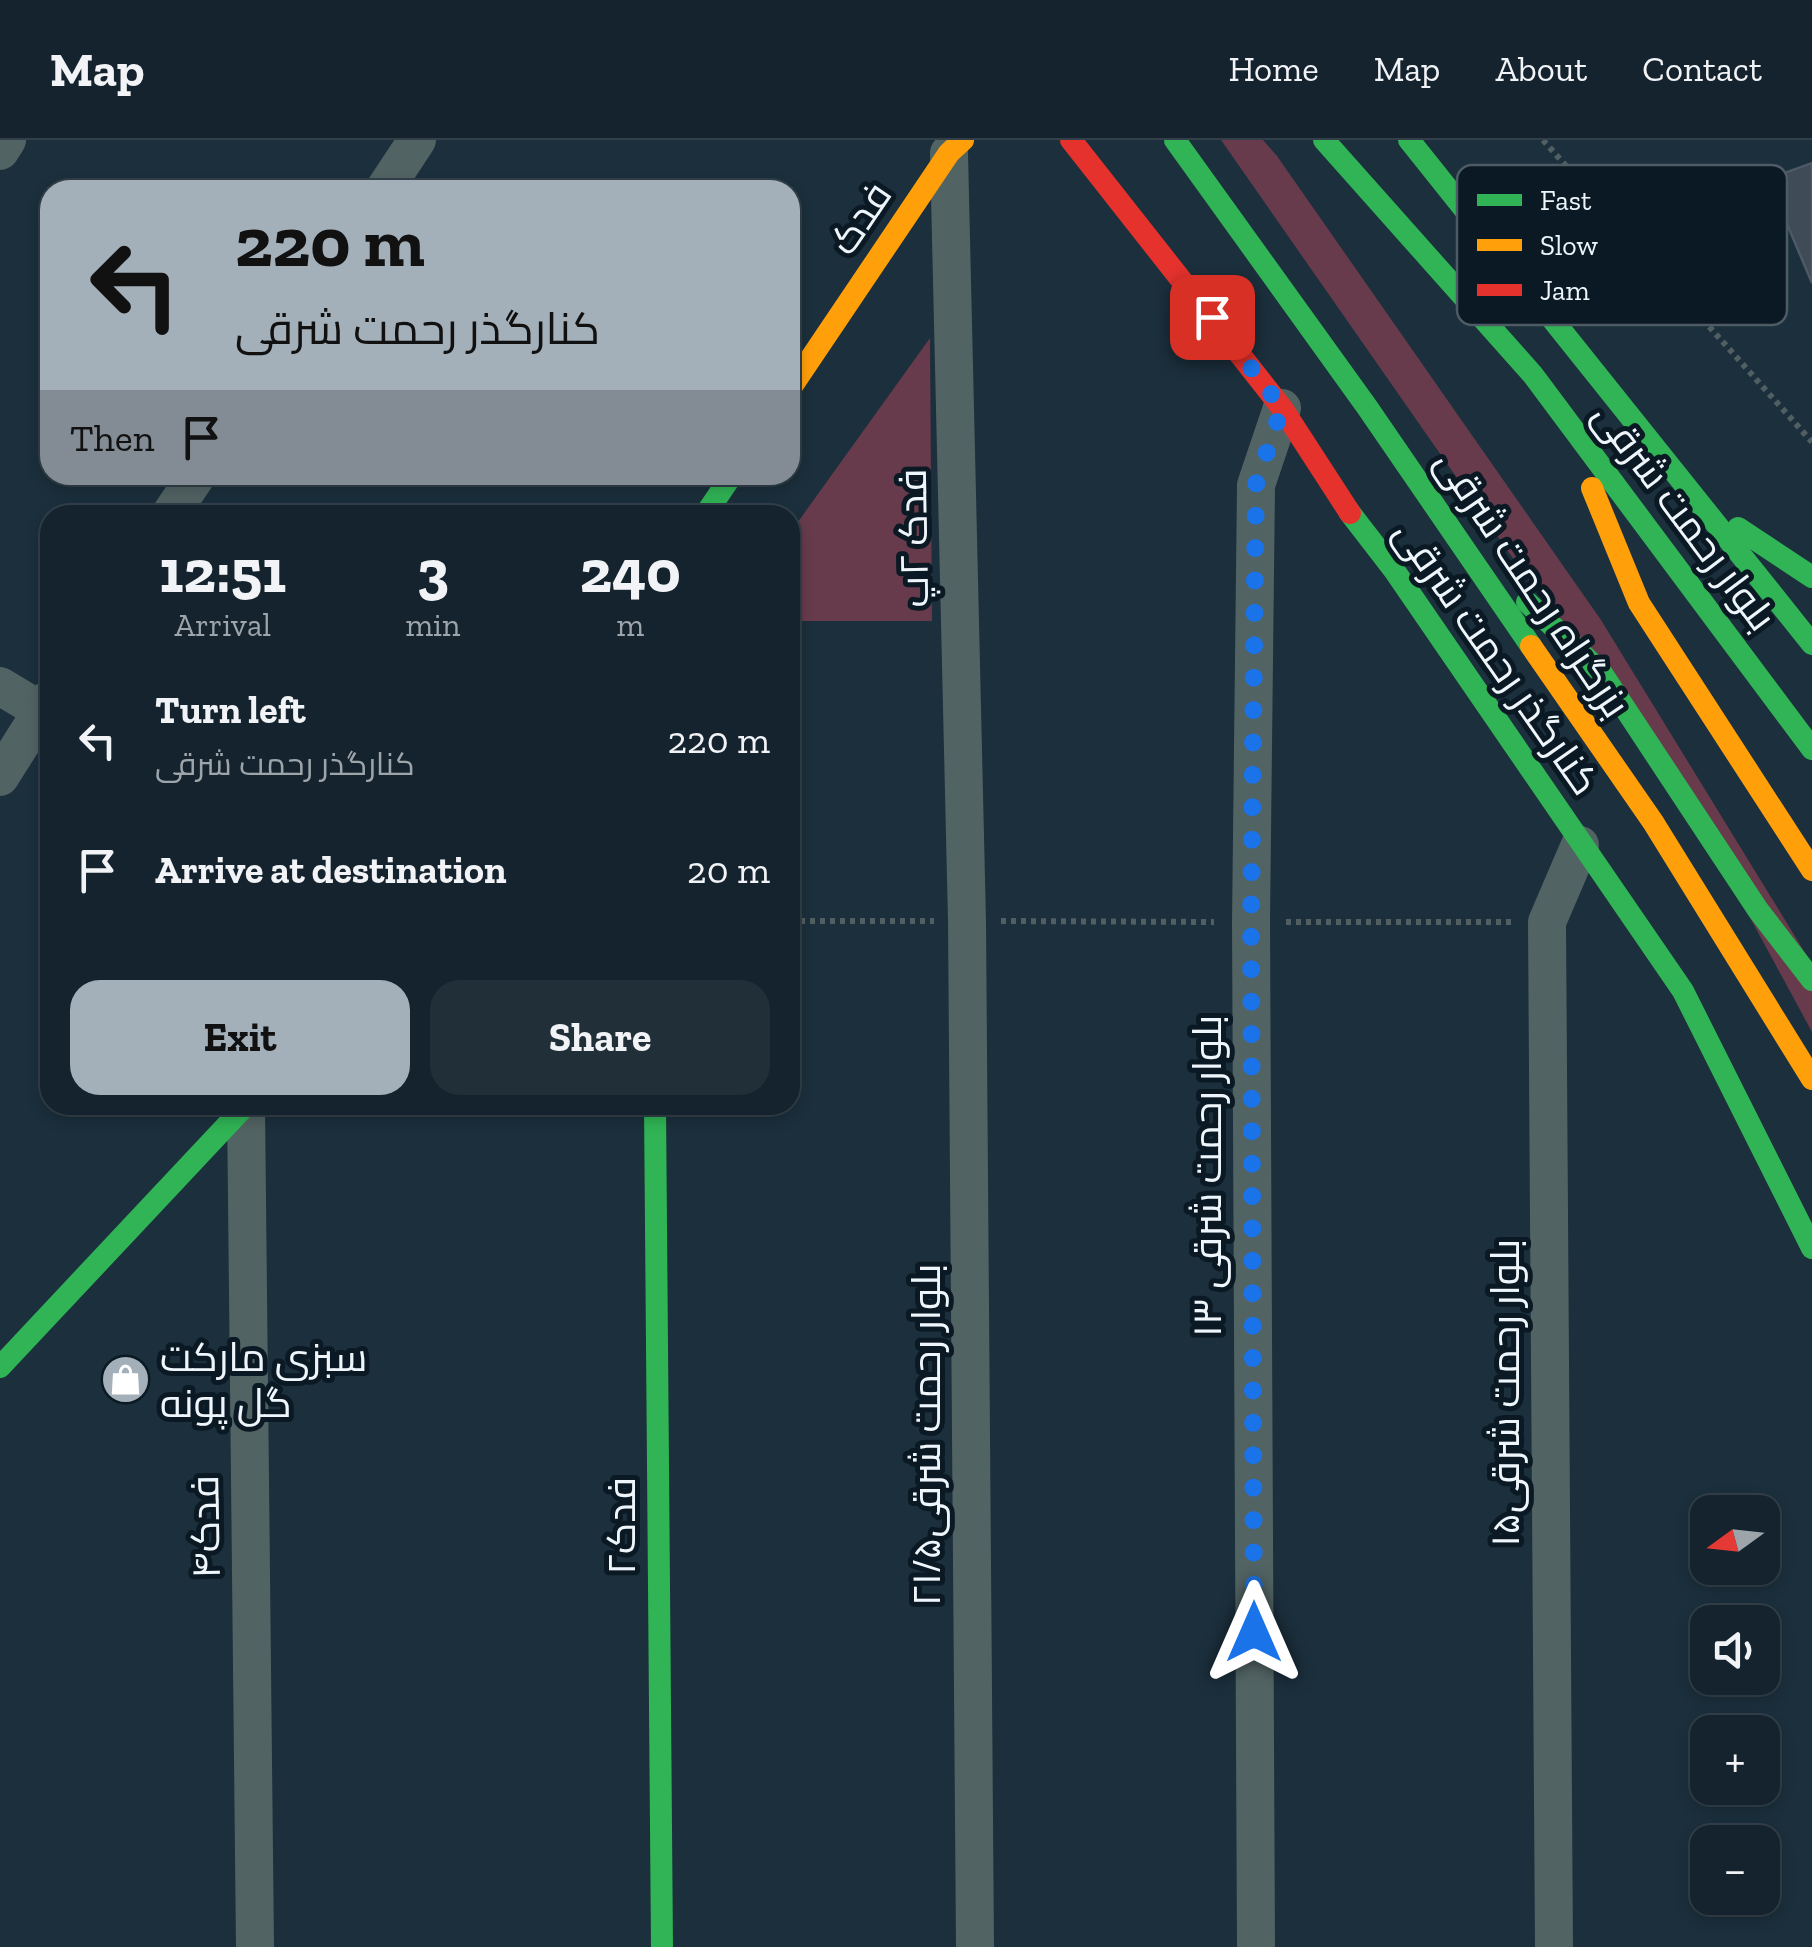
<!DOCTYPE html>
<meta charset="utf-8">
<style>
body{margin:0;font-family:"Zilla Slab",Cairo,serif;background:#212f39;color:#f1f3f6;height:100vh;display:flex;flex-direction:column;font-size:38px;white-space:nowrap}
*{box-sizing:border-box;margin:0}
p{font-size:32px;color:#9da4aa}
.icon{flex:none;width:55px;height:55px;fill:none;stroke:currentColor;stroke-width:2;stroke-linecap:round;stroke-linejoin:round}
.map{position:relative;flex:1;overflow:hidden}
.sheet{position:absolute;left:40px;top:365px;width:760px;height:610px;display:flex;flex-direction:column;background:#14232d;border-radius:30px;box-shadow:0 5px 15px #0003,0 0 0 2px #334049}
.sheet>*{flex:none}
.top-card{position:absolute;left:40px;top:40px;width:760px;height:305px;border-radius:30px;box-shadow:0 5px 15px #0003,0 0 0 2px #334049;background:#a4b0b9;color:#111;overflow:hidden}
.needle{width:65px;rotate:255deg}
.buttons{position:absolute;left:1690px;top:1355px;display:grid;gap:20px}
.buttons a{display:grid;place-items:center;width:90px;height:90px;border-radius:20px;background:#14232d;box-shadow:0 5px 15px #0003,0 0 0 2px #334049;font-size:50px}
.pin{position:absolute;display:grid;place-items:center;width:85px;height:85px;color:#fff;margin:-42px;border-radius:20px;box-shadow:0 5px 15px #0006}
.me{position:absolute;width:110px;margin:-55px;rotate:0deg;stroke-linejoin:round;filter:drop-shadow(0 0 8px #0008)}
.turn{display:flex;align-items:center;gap:35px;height:210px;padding:0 30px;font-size:45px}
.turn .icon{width:130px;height:130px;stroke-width:2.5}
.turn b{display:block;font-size:70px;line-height:85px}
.then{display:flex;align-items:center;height:95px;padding:0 30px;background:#0003;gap:20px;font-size:38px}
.eta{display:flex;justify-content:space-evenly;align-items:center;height:170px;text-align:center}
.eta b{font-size:60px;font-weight:800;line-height:70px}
.primary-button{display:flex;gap:20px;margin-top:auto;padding:20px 30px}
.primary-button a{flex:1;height:115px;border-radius:30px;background:#a4b0b9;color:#111;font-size:40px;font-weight:800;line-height:115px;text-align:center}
.primary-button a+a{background:#212f39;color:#f1f3f6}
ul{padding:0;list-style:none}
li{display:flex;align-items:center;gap:30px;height:130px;padding:0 30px}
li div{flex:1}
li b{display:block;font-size:38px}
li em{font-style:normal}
header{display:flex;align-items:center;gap:60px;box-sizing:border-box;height:140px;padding:0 50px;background:#14232d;border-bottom:2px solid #334049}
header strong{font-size:48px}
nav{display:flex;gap:55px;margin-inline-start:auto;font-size:35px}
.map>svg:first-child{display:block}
.green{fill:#673b4b}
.building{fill:#3f4b57;stroke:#4d5a66;stroke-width:2.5}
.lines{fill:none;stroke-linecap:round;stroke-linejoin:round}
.path{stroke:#515f62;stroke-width:6;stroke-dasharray:5 5;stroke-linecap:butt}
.street{stroke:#526363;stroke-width:38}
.fast{stroke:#30b455;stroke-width:22}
.slow{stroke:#ff9f0a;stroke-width:22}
.jam{stroke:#e5322d;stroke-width:22}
.route{stroke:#1a73e8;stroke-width:18;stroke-dasharray:0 32.4}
.labels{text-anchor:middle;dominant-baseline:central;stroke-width:10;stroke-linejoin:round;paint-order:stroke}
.street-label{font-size:40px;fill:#eef6fc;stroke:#0a1923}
.poi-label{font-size:40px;fill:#eef6fc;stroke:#0a1923;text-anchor:start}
.key{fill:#0a1923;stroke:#4e5b64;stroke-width:2.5}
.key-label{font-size:28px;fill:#eef6fc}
</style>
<header>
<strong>Map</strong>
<nav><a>Home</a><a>Map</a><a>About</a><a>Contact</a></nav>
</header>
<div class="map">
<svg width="1812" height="1807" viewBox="0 0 1812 1807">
<rect width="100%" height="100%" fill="#1b2f3c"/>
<!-- green -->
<g class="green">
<path d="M1221 0H1263L1277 16 1601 480 1812 824V892L1702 689Z"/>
<path d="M930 198 932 481H790V393Z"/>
</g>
<!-- building -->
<path class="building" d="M1812 23V143L1768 39Z"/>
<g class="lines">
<!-- path -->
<g class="path">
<path d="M1543 0 1812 302"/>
<path d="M790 781H934"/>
<path d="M1001 781 1214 782"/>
<path d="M1286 782H1514"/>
</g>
<!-- street -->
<g class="street">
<path d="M0 11 7 0"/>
<path d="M949 13 967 781 975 1807"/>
<path d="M384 50 417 0"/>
<path d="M170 375 197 335"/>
<path d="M0 546 50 576"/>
<path d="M0 637 50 558"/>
<path d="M246 966 255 1807"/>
<path d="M1256 1807 1251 782 1256 345 1282 268"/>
<path d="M1554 1807 1547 782 1580 705"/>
</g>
<!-- fast -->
<g class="fast">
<path d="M1175 0 1367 267 1531 506"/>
<path d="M1324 0 1533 235 1812 609"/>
<path d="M1409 0 1812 504"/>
<path d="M1350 373 1394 430 1683 851 1812 1108"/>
<path d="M705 375 732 335"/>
<path d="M1738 388 1812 437"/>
<path d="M1527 462 1601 532 1758 770 1812 840"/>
<path d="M655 965 662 1807"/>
<path d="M0 1227 246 965"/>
</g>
<!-- slow -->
<g class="slow">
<path d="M790 249 949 13 963 0"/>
<path d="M1592 348 1639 463 1812 730"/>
<path d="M1531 506 1653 682 1812 939"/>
</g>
<!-- jam -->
<path class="jam" d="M1071 0 1282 268 1350 373"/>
</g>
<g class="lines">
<!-- route -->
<path class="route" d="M1212 177 1282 268 1256 344 1251 782 1254 1492"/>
</g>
<!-- icons -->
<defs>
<symbol id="shop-disc" viewBox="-11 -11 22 22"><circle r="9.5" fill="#a4b0b9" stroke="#0a1923"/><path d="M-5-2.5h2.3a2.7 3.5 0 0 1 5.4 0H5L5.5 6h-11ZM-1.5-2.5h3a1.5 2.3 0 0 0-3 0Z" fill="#fff"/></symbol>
</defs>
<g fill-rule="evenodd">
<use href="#shop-disc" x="98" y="1212" width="55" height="55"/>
</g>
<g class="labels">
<!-- street labels -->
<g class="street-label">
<text transform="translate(860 78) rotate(-56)">فدک</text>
<text transform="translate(1685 376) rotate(53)">بلوار رحمت شرقی</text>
<text transform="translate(913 398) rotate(-91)">فدک ۲پ</text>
<text transform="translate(1533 443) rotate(56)">بزرگراه رحمت شرقی</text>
<text transform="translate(1497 517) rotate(55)">کنارگذر رحمت شرقی</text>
<text transform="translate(1207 1036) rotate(-90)">بلوار رحمت شرقی ۱۳</text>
<text transform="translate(1505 1253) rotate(-90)">بلوار رحمت شرقی۱۵</text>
<text transform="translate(926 1295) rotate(-90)">بلوار رحمت شرقی۲۱/۵</text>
<text transform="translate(621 1386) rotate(-90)">فدک۲</text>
<text transform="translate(205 1387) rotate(-91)">فدک۴</text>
</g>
<!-- poi labels -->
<g class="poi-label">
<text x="160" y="1217">سبزی مارکت<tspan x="160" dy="46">گل پونه</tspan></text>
</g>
</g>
<!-- legend -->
<rect x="1457" y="25" width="330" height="160" rx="15" class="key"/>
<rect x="1477" y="54" width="45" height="12" fill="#30b455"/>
<rect x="1477" y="99" width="45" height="12" fill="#ff9f0a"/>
<rect x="1477" y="144" width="45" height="12" fill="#e5322d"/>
<g class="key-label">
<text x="1540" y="70">Fast</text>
<text x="1540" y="115">Slow</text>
<text x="1540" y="160">Jam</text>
</g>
</svg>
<div class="buttons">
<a><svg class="needle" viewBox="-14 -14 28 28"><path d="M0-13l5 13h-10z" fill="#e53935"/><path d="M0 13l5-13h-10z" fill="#9da4aa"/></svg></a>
<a><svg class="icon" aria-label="sound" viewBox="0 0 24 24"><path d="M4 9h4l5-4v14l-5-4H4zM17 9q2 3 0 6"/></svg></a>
<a>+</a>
<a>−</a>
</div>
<div class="pin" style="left:1212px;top:177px;background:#d93025"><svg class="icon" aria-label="arrive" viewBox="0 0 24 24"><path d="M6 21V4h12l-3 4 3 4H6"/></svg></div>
<svg class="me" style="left:1254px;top:1492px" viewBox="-20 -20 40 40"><path d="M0-17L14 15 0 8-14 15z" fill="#1a73e8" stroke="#fff" stroke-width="4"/></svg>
<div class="top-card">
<div class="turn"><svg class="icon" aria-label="left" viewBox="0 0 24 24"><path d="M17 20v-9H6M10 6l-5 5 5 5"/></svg><div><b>220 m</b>کنارگذر رحمت شرقی</div></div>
<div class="then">Then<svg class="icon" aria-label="arrive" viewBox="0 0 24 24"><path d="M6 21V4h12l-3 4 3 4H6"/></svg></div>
</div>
<section class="sheet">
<div class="eta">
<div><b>12:51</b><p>Arrival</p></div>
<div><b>3</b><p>min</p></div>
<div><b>240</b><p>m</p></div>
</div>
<ul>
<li><svg class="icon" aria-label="left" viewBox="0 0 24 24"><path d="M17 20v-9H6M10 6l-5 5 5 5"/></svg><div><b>Turn left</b><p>کنارگذر رحمت شرقی</p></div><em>220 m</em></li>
<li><svg class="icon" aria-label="arrive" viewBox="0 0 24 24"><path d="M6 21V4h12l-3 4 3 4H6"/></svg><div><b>Arrive at destination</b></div><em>20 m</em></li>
</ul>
<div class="primary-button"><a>Exit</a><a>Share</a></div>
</section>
</div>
